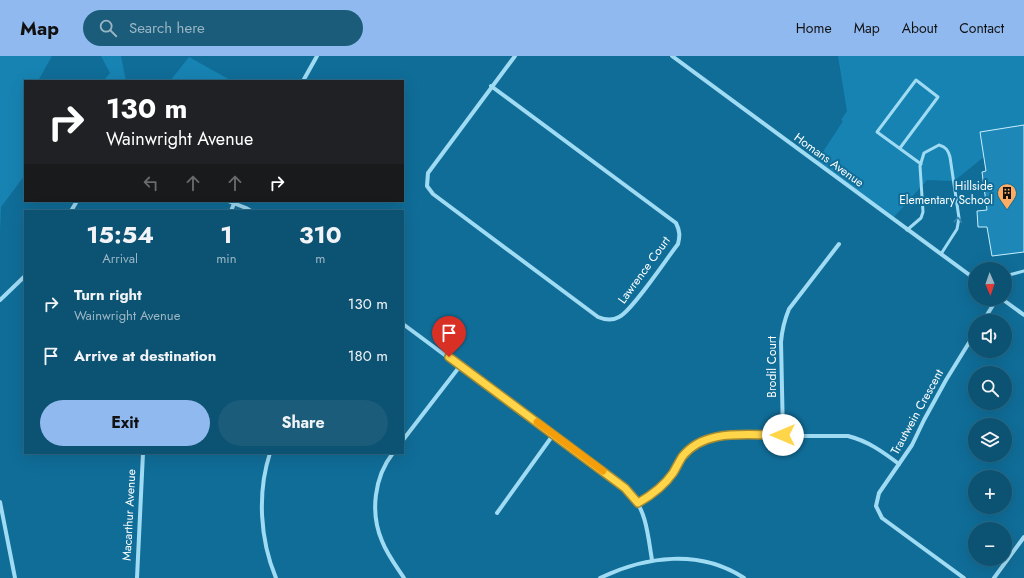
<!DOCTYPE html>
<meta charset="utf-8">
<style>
body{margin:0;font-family:Jost,sans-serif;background:#1a5c7a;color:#f1f3f6;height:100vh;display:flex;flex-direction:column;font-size:15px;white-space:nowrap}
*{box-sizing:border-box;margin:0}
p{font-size:13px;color:#9ab6c4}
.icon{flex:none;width:22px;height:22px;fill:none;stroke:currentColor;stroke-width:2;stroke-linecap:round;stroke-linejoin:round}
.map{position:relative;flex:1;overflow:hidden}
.panel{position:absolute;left:24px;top:154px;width:380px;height:244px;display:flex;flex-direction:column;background:#0c5272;border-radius:0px;box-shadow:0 4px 16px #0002,0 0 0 1px #2c6984}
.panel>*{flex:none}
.hud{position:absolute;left:24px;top:24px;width:380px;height:122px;border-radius:0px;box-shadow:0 4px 16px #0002,0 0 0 1px #2c6984;background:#202124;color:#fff;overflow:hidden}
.needle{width:26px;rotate:178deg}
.tools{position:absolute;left:968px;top:206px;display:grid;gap:8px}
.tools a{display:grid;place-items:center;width:44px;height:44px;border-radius:50%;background:#0c5272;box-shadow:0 4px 16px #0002,0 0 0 1px #2c6984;font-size:20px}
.pin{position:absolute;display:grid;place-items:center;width:34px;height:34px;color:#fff;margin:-41px -17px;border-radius:50% 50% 50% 0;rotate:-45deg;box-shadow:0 0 4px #0007}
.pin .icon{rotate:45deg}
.me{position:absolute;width:44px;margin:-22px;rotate:270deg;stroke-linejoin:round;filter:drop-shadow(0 0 3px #0008)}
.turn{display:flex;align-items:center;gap:14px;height:84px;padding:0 16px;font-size:18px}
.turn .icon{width:52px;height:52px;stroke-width:2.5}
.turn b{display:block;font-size:28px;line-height:34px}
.lanes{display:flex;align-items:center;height:38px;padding:0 16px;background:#0003;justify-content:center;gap:20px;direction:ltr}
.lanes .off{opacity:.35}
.eta{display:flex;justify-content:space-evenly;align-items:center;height:68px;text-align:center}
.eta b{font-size:24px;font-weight:700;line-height:28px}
.button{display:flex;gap:8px;margin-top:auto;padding:8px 16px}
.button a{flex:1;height:46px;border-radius:24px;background:#90b9f0;color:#111;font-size:16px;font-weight:700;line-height:46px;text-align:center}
.button a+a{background:#1a5c7a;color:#f1f3f6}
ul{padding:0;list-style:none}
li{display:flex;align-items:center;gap:12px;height:52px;padding:0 16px}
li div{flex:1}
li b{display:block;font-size:15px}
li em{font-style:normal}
header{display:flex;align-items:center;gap:24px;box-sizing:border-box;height:56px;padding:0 20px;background:#90b9f0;color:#111}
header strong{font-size:19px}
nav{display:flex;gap:22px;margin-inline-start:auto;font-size:14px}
.search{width:280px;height:36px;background:#1a5c7a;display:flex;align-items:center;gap:10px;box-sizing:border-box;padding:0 14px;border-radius:22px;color:#9ab6c4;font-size:15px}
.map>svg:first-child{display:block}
.green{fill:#1783b2}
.building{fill:#1d88b7;stroke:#c8eefe}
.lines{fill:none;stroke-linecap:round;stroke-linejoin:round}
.service{stroke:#a0dbf4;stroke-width:3}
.minor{stroke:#a0dbf4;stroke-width:4}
.oneway{stroke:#3488af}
.route-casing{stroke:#a68a30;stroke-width:10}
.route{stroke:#ffd54a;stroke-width:7}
.slow{stroke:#f59e0b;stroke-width:7}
.labels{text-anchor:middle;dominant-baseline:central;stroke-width:4;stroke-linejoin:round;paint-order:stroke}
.street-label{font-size:12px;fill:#fff;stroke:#106d98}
.poi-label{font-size:12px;fill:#fff;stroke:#106d98;text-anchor:end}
</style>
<header>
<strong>Map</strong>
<div class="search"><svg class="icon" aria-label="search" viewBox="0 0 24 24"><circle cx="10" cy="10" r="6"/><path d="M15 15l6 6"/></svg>Search here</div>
<nav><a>Home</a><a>Map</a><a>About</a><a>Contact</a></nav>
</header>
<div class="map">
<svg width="1024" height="522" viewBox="0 0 1024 522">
<rect width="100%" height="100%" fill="#106d98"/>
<!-- green -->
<g class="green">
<path d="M0 0H52L38 25H25V119L1 151 0 177Z"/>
<path d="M101 0H121L126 25H103L110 17Z"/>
<path d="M838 0H1024V91L990 96 954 125 927 124 894 161 817 105 843 65 841 64 847 55Z"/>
<path d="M189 1 232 25H170Z"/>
</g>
<!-- building -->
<path class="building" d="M1024 69V196L992 200 987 171H978L977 155 987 154 982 116 986 115 980 76Z"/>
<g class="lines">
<!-- service -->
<g class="service">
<path d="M900 92 938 41 916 24 877 76 921 108"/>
<path d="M907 174 921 162 923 156 920 110 924 97 939 89C946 91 948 94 950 101L959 162 957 173 941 198"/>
<path d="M1005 220 1024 215"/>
</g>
<!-- minor -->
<g class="minor">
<path d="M672 0 975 223"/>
<path d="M303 25 317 0"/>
<path d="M491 30 676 167C680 175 680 180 678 188 667 202 632 255 619 261 612 265 605 264 598 261L433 138 427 130 428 117 515 0"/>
<path d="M228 145 246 152 251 155"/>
<path d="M71 155 77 145"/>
<path d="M231 155 235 145"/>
<path d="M1002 243 1024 259"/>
<path d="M0 244 25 220"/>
<path d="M983 265 997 243"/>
<path d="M403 268 632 438C647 458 648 481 652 504"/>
<path d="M783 379 781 286C782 274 784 265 789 253L839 188"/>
<path d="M403 384 460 310"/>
<path d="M270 397C257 437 260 484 276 522"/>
<path d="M393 397C374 421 370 457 382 485 387 498 396 510 404 522"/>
<path d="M0 446 15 522"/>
<path d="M638 447C651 439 663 431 672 418 687 397 689 386 718 380H848C868 385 883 396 899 408"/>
<path d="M497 457 553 379"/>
<path d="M137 522 143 397"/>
<path d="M600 522C646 500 700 493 744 522"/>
<path d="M964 522 882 462 876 450 879 437 912 389 924 364 946 324 975 277"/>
<path d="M994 522 1024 481"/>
</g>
</g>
<!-- one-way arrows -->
<defs><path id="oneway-chevron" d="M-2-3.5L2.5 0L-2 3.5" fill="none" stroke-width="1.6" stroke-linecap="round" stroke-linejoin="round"/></defs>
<use class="oneway" href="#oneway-chevron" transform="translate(958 164) rotate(-87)"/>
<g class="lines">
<defs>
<path id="route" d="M449 301 625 432 638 447C652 439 664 430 673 417 676 412 679 406 682 401 705 371 749 380 783 379"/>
</defs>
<!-- route casing -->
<use href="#route" class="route-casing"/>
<!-- route -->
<use href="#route" class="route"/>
<!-- slow -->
<path class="slow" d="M537 366 603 415"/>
</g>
<!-- icons -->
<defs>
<symbol id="building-pin" viewBox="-11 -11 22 30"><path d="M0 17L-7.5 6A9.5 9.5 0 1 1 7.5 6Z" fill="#ffac63" stroke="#106d98"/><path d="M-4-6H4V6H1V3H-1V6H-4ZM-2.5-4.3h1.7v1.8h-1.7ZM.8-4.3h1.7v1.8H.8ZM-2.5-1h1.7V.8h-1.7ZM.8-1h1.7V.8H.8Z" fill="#111"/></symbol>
</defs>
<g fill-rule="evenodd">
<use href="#building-pin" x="996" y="126" width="22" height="30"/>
</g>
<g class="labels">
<!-- street labels -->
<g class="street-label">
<text transform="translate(829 104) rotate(36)">Homans Avenue</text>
<text transform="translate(644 214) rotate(-54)">Lawrence Court</text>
<text transform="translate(772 311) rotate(-90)">Brodil Court</text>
<text transform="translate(917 356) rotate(-61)">Trautwein Crescent</text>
<text transform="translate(129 459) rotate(-87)">Macarthur Avenue</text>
</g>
<!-- poi labels -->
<g class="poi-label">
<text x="993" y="130">Hillside<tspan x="993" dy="14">Elementary School</tspan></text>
</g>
</g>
</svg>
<div class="tools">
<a><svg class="needle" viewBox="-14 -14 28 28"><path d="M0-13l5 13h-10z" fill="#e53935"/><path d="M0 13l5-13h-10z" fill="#9ab6c4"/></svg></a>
<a><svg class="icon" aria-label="sound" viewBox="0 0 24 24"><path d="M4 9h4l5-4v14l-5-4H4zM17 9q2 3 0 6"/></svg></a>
<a><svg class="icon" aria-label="search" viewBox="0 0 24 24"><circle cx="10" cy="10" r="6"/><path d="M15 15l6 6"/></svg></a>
<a><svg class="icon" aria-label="layers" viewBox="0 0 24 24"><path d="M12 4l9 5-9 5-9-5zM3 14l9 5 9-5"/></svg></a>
<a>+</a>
<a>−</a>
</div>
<div class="pin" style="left:449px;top:301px;background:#d93025"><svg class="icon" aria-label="arrive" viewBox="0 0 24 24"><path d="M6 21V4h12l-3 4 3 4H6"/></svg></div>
<svg class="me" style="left:783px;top:379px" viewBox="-20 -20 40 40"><circle r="19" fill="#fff"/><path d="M0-13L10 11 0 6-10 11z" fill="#ffd54a"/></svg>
<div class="hud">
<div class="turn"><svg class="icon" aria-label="right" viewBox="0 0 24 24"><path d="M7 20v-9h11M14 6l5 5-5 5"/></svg><div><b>130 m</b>Wainwright Avenue</div></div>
<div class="lanes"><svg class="icon off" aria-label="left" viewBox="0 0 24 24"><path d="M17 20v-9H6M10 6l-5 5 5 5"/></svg><svg class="icon off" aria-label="ahead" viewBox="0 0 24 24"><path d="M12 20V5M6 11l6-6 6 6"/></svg><svg class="icon off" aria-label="ahead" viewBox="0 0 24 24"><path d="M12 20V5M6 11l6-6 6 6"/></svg><svg class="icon" aria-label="right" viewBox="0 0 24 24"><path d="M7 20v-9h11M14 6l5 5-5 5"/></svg></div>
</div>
<section class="panel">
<div class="eta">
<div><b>15:54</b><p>Arrival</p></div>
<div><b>1</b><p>min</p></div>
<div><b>310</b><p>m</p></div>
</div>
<ul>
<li><svg class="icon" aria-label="right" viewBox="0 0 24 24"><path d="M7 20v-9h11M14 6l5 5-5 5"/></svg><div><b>Turn right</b><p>Wainwright Avenue</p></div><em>130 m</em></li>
<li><svg class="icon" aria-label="arrive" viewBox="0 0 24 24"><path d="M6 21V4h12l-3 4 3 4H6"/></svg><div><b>Arrive at destination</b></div><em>180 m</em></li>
</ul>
<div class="button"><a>Exit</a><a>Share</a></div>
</section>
</div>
